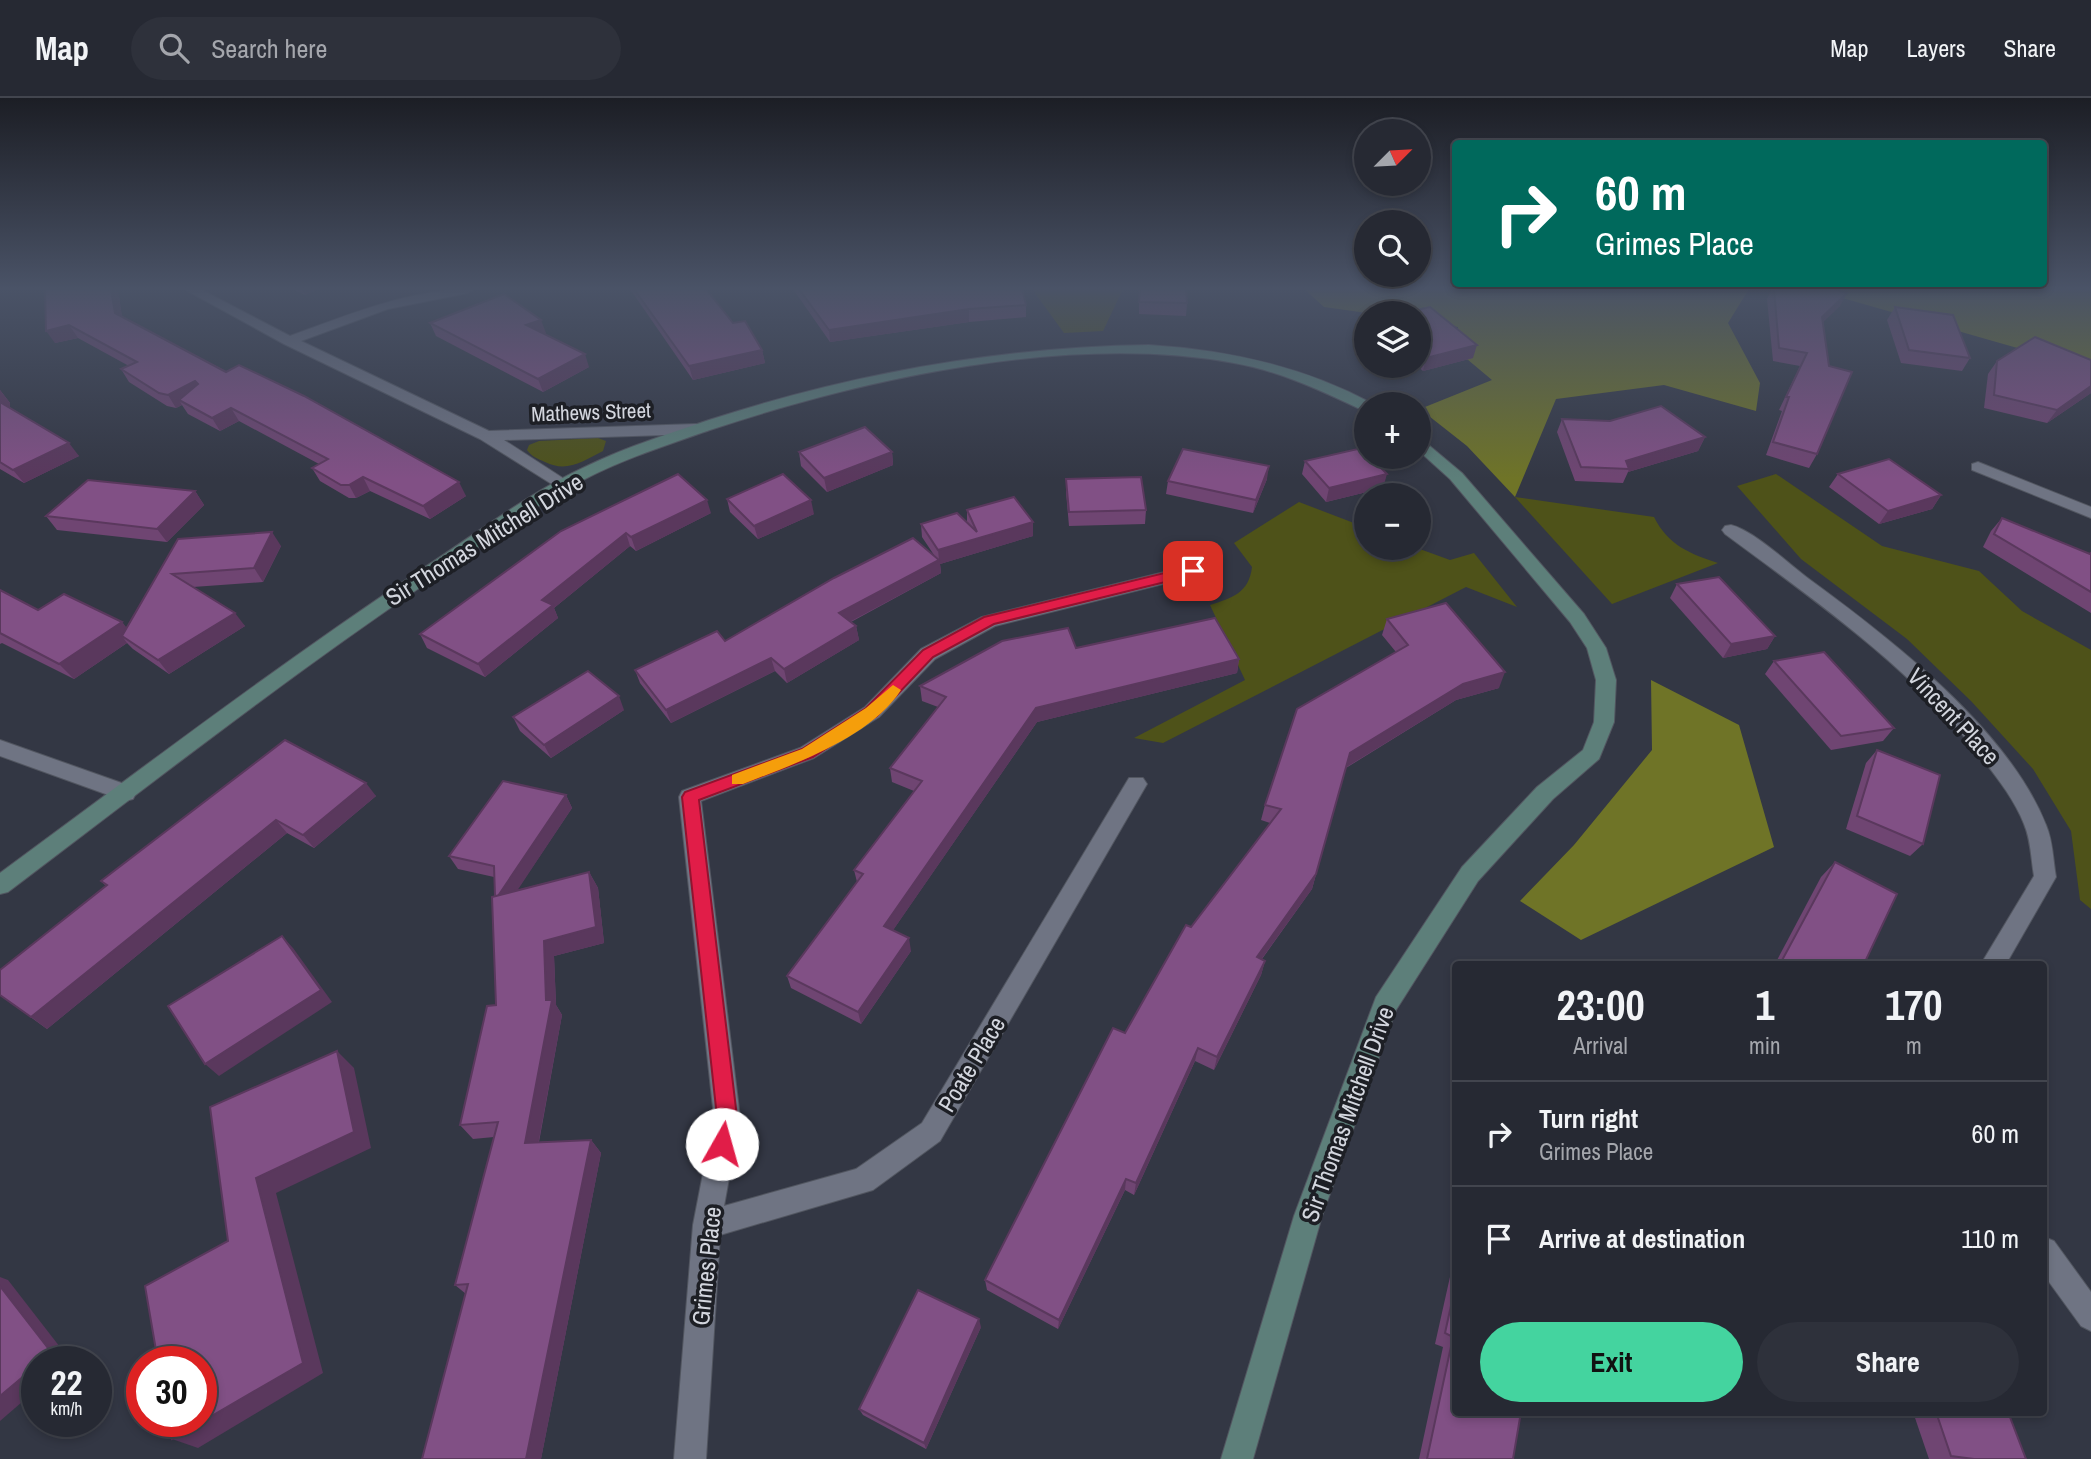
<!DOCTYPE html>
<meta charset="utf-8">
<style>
body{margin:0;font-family:"Archivo Narrow",sans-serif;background:#2e313b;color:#f1f3f6;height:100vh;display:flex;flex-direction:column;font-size:26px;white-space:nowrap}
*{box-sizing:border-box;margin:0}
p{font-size:23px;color:#a4a6ac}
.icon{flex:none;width:38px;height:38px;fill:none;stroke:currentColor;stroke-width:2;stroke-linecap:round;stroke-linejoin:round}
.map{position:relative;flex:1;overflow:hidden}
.drawer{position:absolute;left:1452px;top:863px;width:595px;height:455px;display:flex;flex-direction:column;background:#262933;border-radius:7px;box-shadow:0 4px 10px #0003,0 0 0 2px #42454e}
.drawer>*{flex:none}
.hud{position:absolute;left:1452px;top:42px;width:595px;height:147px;border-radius:7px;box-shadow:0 4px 10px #0003,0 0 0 2px #42454e;background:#00695c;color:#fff;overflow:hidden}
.needle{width:46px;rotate:66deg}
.tools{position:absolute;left:1354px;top:21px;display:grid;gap:14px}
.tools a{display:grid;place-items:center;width:77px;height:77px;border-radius:50%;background:#262933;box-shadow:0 4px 10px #0003,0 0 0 2px #42454e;font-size:35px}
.speed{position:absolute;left:21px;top:1248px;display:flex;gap:14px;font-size:35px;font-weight:700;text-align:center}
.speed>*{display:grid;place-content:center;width:91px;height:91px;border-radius:50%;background:#262933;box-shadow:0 4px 10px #0003,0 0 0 2px #42454e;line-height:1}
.speed small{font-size:18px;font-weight:400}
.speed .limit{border:10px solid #d22;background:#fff;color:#111}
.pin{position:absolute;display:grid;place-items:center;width:60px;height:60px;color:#fff;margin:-30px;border-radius:14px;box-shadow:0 4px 10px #0006}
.me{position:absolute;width:77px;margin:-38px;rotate:7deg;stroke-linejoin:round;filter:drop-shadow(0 0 5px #0008)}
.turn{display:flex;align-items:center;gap:24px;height:147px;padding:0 28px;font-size:32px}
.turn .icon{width:91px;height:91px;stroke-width:2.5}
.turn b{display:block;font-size:49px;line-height:60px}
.eta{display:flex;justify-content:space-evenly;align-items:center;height:119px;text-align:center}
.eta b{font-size:42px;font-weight:800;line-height:49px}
.action{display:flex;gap:14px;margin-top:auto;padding:14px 28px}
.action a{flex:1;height:80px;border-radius:42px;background:#44d49f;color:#111;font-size:28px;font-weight:800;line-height:80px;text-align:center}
.action a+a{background:#2e313b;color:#f1f3f6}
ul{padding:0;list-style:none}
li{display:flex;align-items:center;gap:21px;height:105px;padding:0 28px;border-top:2px solid #42454e}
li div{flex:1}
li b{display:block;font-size:26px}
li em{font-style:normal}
header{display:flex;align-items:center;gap:42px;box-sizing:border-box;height:98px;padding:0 35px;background:#262933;border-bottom:2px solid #42454e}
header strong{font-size:33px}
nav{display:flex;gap:38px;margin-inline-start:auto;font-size:24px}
.search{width:490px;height:63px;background:#2e313b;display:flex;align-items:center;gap:18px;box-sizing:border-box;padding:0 24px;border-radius:38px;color:#a4a6ac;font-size:26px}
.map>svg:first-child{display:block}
.green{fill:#4e5219}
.forest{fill:#6f7427}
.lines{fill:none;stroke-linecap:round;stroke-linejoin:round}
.street-casing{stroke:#525660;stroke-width:2}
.secondary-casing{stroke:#525660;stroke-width:2}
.street{fill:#6f7483;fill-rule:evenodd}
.secondary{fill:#5d7f7a;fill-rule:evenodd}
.wall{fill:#6f4572}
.shaded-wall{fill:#5a385d}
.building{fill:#815085;stroke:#5a385d;stroke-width:2}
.route{fill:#e11d48;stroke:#92132f;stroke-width:2}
.slow{fill:#f59e0b}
.labels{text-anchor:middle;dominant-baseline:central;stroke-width:7;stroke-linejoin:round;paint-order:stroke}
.far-street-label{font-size:21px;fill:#d3d6de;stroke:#1d1f25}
.street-label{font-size:24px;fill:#d3d6de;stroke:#1d1f25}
</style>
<header>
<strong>Map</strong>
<div class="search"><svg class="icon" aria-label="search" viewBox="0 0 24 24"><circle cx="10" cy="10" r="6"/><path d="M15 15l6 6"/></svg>Search here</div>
<nav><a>Map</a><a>Layers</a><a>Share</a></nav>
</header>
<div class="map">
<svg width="2091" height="1361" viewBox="0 0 2091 1361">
<rect width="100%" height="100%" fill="#333744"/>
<!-- green -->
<g class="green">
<path d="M1032 191H1123L1103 233 1064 235Z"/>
<path d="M598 340 606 343 603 353C583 363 567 375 545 364 538 361 531 358 527 352L529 347 539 343Z"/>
<path d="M1776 376 1882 448 1979 473 2022 513 2091 552V811L2080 802 2071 733 2033 671 1971 603 1907 541 1801 461 1737 388Z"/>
<path d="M1515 399 1654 419C1668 447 1690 456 1718 465L1612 506Z"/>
<path d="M1299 404 1367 430V450H1417L1450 462 1474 455 1517 509 1466 489 1163 645 1134 640 1245 582 1210 507C1232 500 1249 495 1252 469L1234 445Z"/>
</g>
<!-- forest -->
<g class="forest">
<path d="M1304 191H1749L1728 225 1760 285 1756 313 1664 287 1556 301 1515 399 1467 348 1420 311 1492 282 1455 251 1458 229 1419 223V215H1367L1324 209Z"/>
<path d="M1811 191H2091V271Z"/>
<path d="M1651 582 1739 627 1774 749 1581 842 1520 803 1574 747 1652 652Z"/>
</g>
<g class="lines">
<defs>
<g id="street">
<path d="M184 191H200L290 238C350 216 410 191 474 191L468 195 388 211 301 243 489 333 696 326 704 331 696 336 504 342 572 386 564 391 558 390 480 341 284 246Z"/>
<path d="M1978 364 2091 409V420L1972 372V366Z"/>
<path d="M1731 427C1753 432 1789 466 1809 481 1891 541 2008 631 2046 727 2053 743 2053 762 2056 779L2006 866H1981L2034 778C2031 761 2031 742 2024 726 2015 703 1999 682 1984 663 1913 571 1817 504 1725 436L1722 432 1725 428Z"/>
<path d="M1193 467 1202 473 1199 477 995 528 935 561 879 619 814 660 701 703 740 1019 724 1108 856 1071 922 1025 1129 680H1143L1147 686 940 1043 873 1092 720 1137 706 1361H674L693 1127 714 1019 679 699 682 693 800 650 865 609 921 551 982 519Z"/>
<path d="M0 642 133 689 136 695 133 701 125 703 0 658Z"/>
<path d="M2044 1139 2054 1143 2091 1194V1233L2081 1228 2044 1177Z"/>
</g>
<g id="secondary">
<path d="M1149 247C1228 252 1303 268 1373 306H1367V314L1362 312C1320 292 1279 273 1234 265 1071 235 866 280 710 332 667 347 623 361 583 382 529 410 481 449 431 482 286 580 148 688 8 794L0 796V775C140 672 278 567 422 471 476 436 528 395 587 368 626 349 668 336 709 322 851 276 1000 249 1149 247Z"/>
<path d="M1419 339 1462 375 1584 516 1606 550 1616 582 1614 624 1599 661 1553 701 1478 783 1396 912 1322 1118 1253 1361H1221L1294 1118 1376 899 1462 769 1537 689 1583 652 1594 624 1596 582 1587 550 1570 524 1450 381 1419 353Z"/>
</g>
</defs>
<!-- street casing -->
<use href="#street" class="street-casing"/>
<!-- secondary casing -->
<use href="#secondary" class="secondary-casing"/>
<!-- street -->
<use href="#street" class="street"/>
<!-- secondary -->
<use href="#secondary" class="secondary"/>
</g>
<!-- wall -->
<g class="wall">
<path d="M45 191H118L122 219 466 398 430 421 370 393 356 400H349L320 383 312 370 319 366 239 323 220 333 188 316 182 307 176 310 167 308 129 284 121 271 129 268 78 240 55 245Z"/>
<path d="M292 191H318L305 197Z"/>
<path d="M630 191H706L733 225 762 252 765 265 693 282Z"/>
<path d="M793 191H1022L1026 207V219L969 224 830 244Z"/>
<path d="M1139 191H1186L1187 205 1186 218 1139 216Z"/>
<path d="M1772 191H1834L1840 208 1822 224 1817 356 1809 370 1766 357 1782 313 1779 312 1800 268 1773 263 1767 201Z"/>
<path d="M1895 209 1970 260 1962 273 1901 265 1887 222Z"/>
<path d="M1419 215 1473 260 1423 273 1417 268H1419Z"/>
<path d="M430 225 546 235 544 236 589 269 543 294 436 238Z"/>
<path d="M2091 262V295L2047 325 1984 310 1988 276 1997 263Z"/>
<path d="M0 292 10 305V310L79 358 24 385 0 371Z"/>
<path d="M1562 321 1705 339 1698 353 1628 374 1623 385 1575 383 1557 334Z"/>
<path d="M799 354H892L893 367 827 394 801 368Z"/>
<path d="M1305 363 1383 390 1326 404 1302 376Z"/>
<path d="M1838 376 1941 397 1932 411 1879 426 1829 389Z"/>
<path d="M1066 381 1146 412 1145 426 1069 428 1066 394Z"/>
<path d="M1267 381 1253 415 1166 396 1168 383Z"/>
<path d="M195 393 204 407 167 444 57 432 46 418Z"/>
<path d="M727 401 814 416 758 441 730 414Z"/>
<path d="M967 412 1033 424V438L940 466 941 475 851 524 856 528 859 542 787 585 775 573 671 625 640 585 635 572 725 543 934 457 922 439 921 426 967 424Z"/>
<path d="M711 415 636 453 630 448 554 510 558 520 485 579 427 550 420 536 561 433Z"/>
<path d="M2002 420 2090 456 2091 455V515L1983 449 1991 433Z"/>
<path d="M178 441 281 448 263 484 193 489 245 528 169 576 133 551 127 545 74 581 2 545 0 546V492L38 512 122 524 126 530Z"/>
<path d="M1677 486 1775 538 1767 551 1723 560 1670 500Z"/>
<path d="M1387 521 1499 590 1456 602 1346 670 1312 791 1262 861 1265 863 1261 877 1214 972 1195 963 1134 1097 1125 1092 1058 1231 987 1192 985 1182 1125 935 1191 829 1270 725 1261 722 1265 707 1396 554 1382 537Z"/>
<path d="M1076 550 1239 561 1237 575 1037 624 893 832 911 853 861 926 791 890 787 878 857 784 854 772 914 693 892 684 890 670 938 609 922 603 920 588Z"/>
<path d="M1774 563 1894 630 1883 643 1831 652 1765 576Z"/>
<path d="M624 612 551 660 520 633 513 619Z"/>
<path d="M285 642 376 698 314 750 287 735 47 931 0 897 106 788 101 783Z"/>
<path d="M1877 652 1923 746 1910 758 1846 731 1866 665Z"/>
<path d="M566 697 572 710 517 792 589 774 598 790 604 845 554 858 556 907 562 917 539 1044 591 1042 601 1055 541 1361H422L466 1196 455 1187 494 1039 473 1041 460 1027 496 907 494 779 458 771 449 758Z"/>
<path d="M1835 764 1864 866H1775L1821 779Z"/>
<path d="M1456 1152V1314L1513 1361H1419L1443 1249 1435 1246Z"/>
<path d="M981 1229 926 1351 863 1317 859 1311Z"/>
<path d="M1913 1314H2008L2026 1361H1929Z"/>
</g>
<!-- shaded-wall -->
<g class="shaded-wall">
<path d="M111 191H118L123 228 115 215Z"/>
<path d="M302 191H318L305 197Z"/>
<path d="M1847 195 1840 208 1815 232 1822 219Z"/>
<path d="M969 211V224L830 244 829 232Z"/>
<path d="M541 222 546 235 531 240 526 227Z"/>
<path d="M69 227 78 240 55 245 46 233Z"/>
<path d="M1477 247 1473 260 1423 273 1426 260Z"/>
<path d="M762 252 765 265 693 282 689 268Z"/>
<path d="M585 256 589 269 543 294 538 281Z"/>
<path d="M195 283 203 296 179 302 182 307 176 310 168 297Z"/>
<path d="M2091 288V295L2047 325 2057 312Z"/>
<path d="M0 292 10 305V317L0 305Z"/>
<path d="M231 310 239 323 220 333 212 320Z"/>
<path d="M1705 339 1698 353 1628 374 1629 371 1626 363Z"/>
<path d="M69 345 79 358 24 385 13 372Z"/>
<path d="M892 354 893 367 827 394 824 380Z"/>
<path d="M1269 368 1267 381 1253 415 1256 402Z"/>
<path d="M1387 376 1383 390 1326 404 1329 390Z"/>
<path d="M363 379 370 393 356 400 349 387Z"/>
<path d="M459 384 466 398 430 421 423 408Z"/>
<path d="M195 393 204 407 167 444 157 431Z"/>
<path d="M1941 397 1932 411 1879 426 1888 413Z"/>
<path d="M707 402 711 415 636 453 631 439Z"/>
<path d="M811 402 814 416 758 441 754 428Z"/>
<path d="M1033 424V438L940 466 941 475 842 528 839 515 939 462 938 452Z"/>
<path d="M272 434 281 448 263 484 254 470Z"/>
<path d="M626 435 630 448 554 510 558 520 485 579 478 566 542 502Z"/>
<path d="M235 515 245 528 169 576 158 562Z"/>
<path d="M122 524 135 540 122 538 127 545 74 581 59 566Z"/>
<path d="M856 528 859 542 787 585 784 571Z"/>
<path d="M1775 538 1767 551 1723 560 1731 546Z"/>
<path d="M771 560 775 573 671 625 666 612Z"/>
<path d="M1239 561 1237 575 1037 624 887 841 884 828 1036 610Z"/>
<path d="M1505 574 1499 590 1456 602 1345 670 1350 655 1463 586Z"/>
<path d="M619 598 624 612 551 660 544 647Z"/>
<path d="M366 685 376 698 314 750 303 737Z"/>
<path d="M566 697 572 710 503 814 495 802Z"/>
<path d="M276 722 287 735 47 931 31 919Z"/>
<path d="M589 774 598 790 604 845 554 858 556 907 562 917 536 1058 525 1045 544 843Z"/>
<path d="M1316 776 1312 791 1253 873 1257 859Z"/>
<path d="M282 838 293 850 332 904 219 978 205 966Z"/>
<path d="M909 840 911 853 861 926 858 914Z"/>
<path d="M1265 863 1261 877 1214 972 1217 959Z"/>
<path d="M1198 950 1195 963 1134 1097 1136 1085Z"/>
<path d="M337 953 354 970 371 1050 276 1095 323 1275 198 1350 172 1341 256 1080Z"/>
<path d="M591 1042 601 1055 541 1361H526Z"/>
<path d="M1126 1081 1125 1092 1058 1231 1059 1222Z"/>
<path d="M0 1179 8 1182 70 1262 68 1264H40L0 1188Z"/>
<path d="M979 1221 981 1229 926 1351 924 1345Z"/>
<path d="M37 1267V1291L0 1323V1298Z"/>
</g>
<!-- building -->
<g class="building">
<path d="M45 191H111L115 215 226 274 239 267 304 298 459 384 423 408 363 379 349 387H341L312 370 328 361 231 310 212 320 179 302 198 286 195 283 168 297 159 295 121 271 137 264 69 227 46 233Z"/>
<path d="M634 191H706L733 225 745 223 762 252 689 268Z"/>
<path d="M799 191H1022L1026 207 969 211 829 232Z"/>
<path d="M1140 191H1186L1187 205 1139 204Z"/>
<path d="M1774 191H1834L1847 195 1822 219 1829 268 1852 274 1817 356 1773 344 1789 299H1786L1807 255 1779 250Z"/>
<path d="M504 196 541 222 526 227 585 256 538 281 430 225Z"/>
<path d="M1430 209 1477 247 1426 260 1419 254V215H1403Z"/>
<path d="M1895 209 1953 217 1970 260 1909 252Z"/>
<path d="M2035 239 2091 262V288L2057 312 1994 297 1997 263Z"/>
<path d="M0 304 69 345 13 372 0 364Z"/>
<path d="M1661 308 1705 339 1626 363 1629 371 1581 369 1562 321 1610 323Z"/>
<path d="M865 329 892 354 824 380 799 354Z"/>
<path d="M1362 350 1367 355V359H1370L1387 376 1329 390 1305 363Z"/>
<path d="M1183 351 1269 368 1256 402 1168 383Z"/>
<path d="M1889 361 1941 397 1888 413 1838 376Z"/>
<path d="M678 376 707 402 631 439 626 435 542 502 553 507 478 566 420 536 561 433Z"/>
<path d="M783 376 811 402 754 428 727 401Z"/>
<path d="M1141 379 1146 412 1069 414 1066 381Z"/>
<path d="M88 382 195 393 157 431 46 418Z"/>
<path d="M1014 399 1033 424 938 452 921 426 957 415 977 434 967 412Z"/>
<path d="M2002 420 2090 456 2091 455V494L1994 436Z"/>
<path d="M272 434 254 470 172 476 235 515 158 562 122 538 178 441Z"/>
<path d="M913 440 939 462 839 515 856 528 784 571 771 560 666 612 635 572 717 533 725 543 834 480Z"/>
<path d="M1719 479 1775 538 1731 546 1677 486Z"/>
<path d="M0 492 38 512 64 496 122 524 59 566 0 535Z"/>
<path d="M1446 505 1505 574 1463 586 1350 655 1316 776 1257 859 1265 863 1217 959 1198 950 1136 1085 1126 1081 1059 1222 985 1182 1113 930 1125 935 1186 827 1191 829 1281 711 1265 707 1297 611 1408 547 1387 521Z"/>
<path d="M1215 520 1239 561 1036 610 884 828 909 840 858 914 787 878 863 776 854 772 922 683 890 670 946 599 920 588 1002 543 1068 530 1076 550Z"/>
<path d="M1824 554 1894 630 1841 638 1774 563Z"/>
<path d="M588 573 619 598 544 647 513 619Z"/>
<path d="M285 642 366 685 303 737 276 722 31 919 0 897V872L107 787 101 783Z"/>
<path d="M1877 652 1940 677 1923 746 1857 718Z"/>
<path d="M503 683 566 697 498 798H495L494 768 449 758Z"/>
<path d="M1835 764 1897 796 1864 866H1780Z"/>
<path d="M589 774 596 829 544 843 546 902H552L525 1045 591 1042 526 1361H422L468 1186 455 1187 498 1024 460 1027 487 908 496 907 492 799Z"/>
<path d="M282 838 321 892 205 966 168 908Z"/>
<path d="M337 953 354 1034 256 1080 303 1265 172 1341 169 1323H201V1264H158L145 1188 228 1143 210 1009Z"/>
<path d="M1456 1185V1314H1521L1513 1361H1427L1453 1239 1445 1235Z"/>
<path d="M0 1188 51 1254 40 1264H37V1267L0 1298Z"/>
<path d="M918 1192 979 1221 924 1345 859 1311Z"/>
<path d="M1936 1314H2008L2026 1361H1974L1951 1358Z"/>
</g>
<!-- sky -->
<linearGradient id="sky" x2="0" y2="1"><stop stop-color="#1c1e25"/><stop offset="0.5" stop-color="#4a5367"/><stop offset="1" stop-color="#4a5367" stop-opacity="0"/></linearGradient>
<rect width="2091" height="381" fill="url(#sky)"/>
<!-- route -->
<path class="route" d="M1193 468 1198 470V476L994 526 933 559 877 618 813 659 699 702 737 1019 729 1053 722 1056 715 1053 712 1046 717 1019 682 699 685 694 802 651 866 610 923 552 984 519Z"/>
<!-- slow -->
<path class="slow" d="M893 587 901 592C870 640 794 666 743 686H732V677L802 651 866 610Z"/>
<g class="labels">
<!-- far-street labels -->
<g class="far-street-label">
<text transform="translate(591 314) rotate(-2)">Mathews Street</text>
</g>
<!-- street labels -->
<g class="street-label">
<text transform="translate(484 441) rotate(-32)">Sir Thomas Mitchell Drive</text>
<text transform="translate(1954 618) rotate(47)">Vincent Place</text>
<text transform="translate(971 966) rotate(-59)">Poate Place</text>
<text transform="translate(1347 1016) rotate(-70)">Sir Thomas Mitchell Drive</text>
<text transform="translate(706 1168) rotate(-84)">Grimes Place</text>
</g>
</g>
</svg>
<div class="tools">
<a><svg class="needle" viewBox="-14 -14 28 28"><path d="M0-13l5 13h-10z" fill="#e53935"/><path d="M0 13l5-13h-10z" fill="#a4a6ac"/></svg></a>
<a><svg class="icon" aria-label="search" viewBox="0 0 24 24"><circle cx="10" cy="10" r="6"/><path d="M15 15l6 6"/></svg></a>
<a><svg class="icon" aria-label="layers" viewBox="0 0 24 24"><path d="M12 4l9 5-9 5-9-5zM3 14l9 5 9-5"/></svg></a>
<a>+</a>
<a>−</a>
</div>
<div class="speed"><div>22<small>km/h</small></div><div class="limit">30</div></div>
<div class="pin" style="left:1193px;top:473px;background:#d93025"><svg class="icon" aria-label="arrive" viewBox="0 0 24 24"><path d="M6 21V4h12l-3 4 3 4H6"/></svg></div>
<svg class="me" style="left:722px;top:1046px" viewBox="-20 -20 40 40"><circle r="19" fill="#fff"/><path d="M0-13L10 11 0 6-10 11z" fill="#e11d48"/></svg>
<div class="hud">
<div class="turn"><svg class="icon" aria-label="right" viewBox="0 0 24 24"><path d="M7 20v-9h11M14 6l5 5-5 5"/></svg><div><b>60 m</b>Grimes Place</div></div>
</div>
<section class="drawer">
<div class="eta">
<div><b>23:00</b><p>Arrival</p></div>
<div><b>1</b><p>min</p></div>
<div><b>170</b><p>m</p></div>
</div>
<ul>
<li><svg class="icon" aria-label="right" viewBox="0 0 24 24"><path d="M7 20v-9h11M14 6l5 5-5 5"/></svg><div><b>Turn right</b><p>Grimes Place</p></div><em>60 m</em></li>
<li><svg class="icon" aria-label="arrive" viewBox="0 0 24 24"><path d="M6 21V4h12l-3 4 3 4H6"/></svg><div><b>Arrive at destination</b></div><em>110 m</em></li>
</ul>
<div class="action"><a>Exit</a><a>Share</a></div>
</section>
</div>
